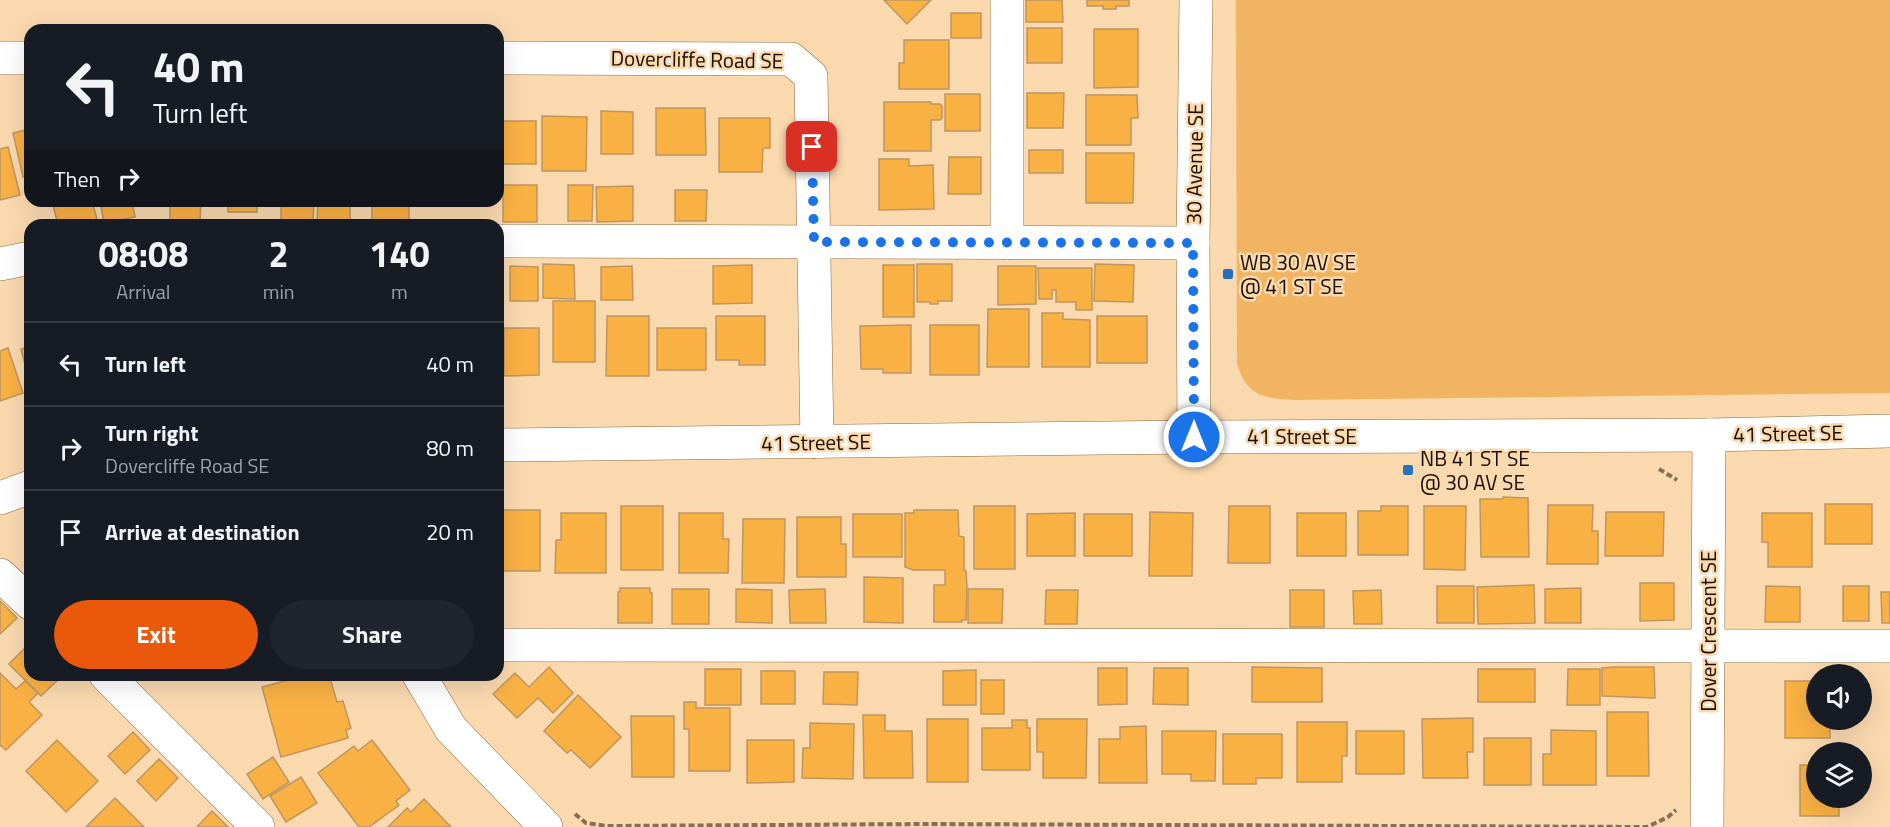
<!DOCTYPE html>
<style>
body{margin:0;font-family:"Titillium Web",sans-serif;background:#20242c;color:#f1f3f6;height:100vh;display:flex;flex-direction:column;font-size:22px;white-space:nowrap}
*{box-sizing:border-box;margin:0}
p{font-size:20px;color:#9ea1a6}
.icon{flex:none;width:33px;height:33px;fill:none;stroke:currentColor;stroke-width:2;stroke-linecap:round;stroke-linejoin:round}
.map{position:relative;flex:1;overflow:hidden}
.sheet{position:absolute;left:24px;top:219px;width:480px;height:462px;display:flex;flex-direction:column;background:#171b24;border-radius:18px;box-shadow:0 6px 24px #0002}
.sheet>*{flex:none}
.banner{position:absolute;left:24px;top:24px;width:480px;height:183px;border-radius:18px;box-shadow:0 6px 24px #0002;background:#171b24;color:#f1f3f6;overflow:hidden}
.fabs{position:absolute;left:1806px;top:664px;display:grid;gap:12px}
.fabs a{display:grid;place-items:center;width:66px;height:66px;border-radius:50%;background:#171b24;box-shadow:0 6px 24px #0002;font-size:30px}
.pin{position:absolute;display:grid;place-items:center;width:51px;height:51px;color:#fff;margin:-26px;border-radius:12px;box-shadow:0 3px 9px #0006}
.me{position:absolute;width:66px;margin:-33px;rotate:0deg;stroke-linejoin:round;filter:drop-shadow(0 0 4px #0008)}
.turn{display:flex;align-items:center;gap:21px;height:126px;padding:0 30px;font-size:27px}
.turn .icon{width:78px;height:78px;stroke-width:2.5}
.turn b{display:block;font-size:42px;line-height:51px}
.then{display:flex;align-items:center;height:57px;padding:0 30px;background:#0003;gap:12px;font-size:22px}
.eta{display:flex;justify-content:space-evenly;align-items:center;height:102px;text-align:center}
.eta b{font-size:36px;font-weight:700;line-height:42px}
.primary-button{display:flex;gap:12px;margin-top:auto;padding:12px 30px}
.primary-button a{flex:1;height:69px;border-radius:36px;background:#ea580c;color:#fff;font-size:24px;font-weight:700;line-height:69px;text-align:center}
.primary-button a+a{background:#20242c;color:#f1f3f6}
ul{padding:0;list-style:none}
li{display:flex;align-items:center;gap:18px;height:84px;padding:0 30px;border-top:2px solid #363941}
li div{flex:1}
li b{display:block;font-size:22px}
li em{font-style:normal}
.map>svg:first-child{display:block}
.green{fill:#f0b462}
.building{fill:#fab144;stroke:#bd9662;stroke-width:1.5}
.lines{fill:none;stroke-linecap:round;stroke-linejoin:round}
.minor-casing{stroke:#8d6835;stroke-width:34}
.path{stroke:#866f54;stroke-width:4;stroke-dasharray:6 3;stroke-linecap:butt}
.minor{stroke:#fff;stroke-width:33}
.route{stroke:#1a73e8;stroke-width:10;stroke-dasharray:0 18}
.poi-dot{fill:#2370bf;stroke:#fad9af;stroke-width:2}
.labels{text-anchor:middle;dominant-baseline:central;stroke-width:5;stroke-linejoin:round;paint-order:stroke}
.street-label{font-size:21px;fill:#1b0d00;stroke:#fad9af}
.poi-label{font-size:21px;fill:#1b0d00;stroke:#fad9af;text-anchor:start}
</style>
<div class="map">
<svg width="1890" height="827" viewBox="0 0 1890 827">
<rect width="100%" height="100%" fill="#fad9af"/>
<!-- green -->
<path class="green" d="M1236 0H1890V393L1294 400C1263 398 1246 396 1237 363Z"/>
<!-- building -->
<g class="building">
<path d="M884 0H931L907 24Z"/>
<path d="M1026 0H1062L1063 22H1026Z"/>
<path d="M1087 0H1129V6H1116V9H1103V6H1087Z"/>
<rect x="951" y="13" width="30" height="25"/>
<rect x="1027" y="28" width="35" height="35"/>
<path d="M1094 29H1138V87L1094 88Z"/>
<path d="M904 40H949V89H899V63H904Z"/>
<path d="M1027 93H1064L1063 128H1027Z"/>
<rect x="945" y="94" width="35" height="37"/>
<path d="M1086 95H1137L1138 118H1131V145H1086Z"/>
<path d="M884 102H931V104H940L942 106V118L940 120H931V151H884Z"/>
<path d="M656 108H705L706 155H656Z"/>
<path d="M601 111 633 112V154H601Z"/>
<path d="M542 116 587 117 586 171H542Z"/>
<path d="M719 118H770V148H763L762 172H719Z"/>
<rect x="498" y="121" width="38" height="43"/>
<path d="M30 129V175L23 177 13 133Z"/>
<path d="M8 147 20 195 0 200V149Z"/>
<rect x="1029" y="150" width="34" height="23"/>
<path d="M1086 153H1134L1133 203H1086Z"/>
<path d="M949 157H981V194H948Z"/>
<path d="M879 159H909V166L933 165 934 209 879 210Z"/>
<rect x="503" y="185" width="34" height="37"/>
<path d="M568 185H593L592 221H568Z"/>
<path d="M633 186V221L597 222 596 187Z"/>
<path d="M675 190H707L706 221H675Z"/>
<path d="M52 201H92L97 219 73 225H58Z"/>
<path d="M100 201H132L135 217 104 223Z"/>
<path d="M170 201H201L200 221H170Z"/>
<rect x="228" y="201" width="29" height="11"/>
<path d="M281 201H314L313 221H281Z"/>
<path d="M318 201H350V222H317Z"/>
<rect x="372" y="201" width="37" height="20"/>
<path d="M543 264 574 265 575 299 543 298Z"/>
<path d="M917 264H952V301H938V304H930V302H917Z"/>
<path d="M1095 264 1134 265 1133 302 1094 301Z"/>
<path d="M752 265V303L713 304V266Z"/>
<rect x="883" y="265" width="31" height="52"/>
<path d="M510 266 538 267V301H510Z"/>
<path d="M632 266 633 300H601V267Z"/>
<path d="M998 266H1036V304L998 305Z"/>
<path d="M1038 268H1092V310H1076V302H1056V290H1052V299H1039Z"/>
<rect x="553" y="301" width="42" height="61"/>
<path d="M988 309H1029V367H987Z"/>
<path d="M1042 313H1063V319L1090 320V367H1042Z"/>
<path d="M607 316H649V376H606Z"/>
<path d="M716 316H765V365H739V360H716Z"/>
<rect x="1097" y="316" width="50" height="47"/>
<path d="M911 325V373H883V369H861L860 326Z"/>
<rect x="930" y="325" width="49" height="50"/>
<path d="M504 328H539V375L504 376Z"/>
<rect x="657" y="328" width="49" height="42"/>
<path d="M30 347V384L21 349Z"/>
<path d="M8 348 23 393 0 401V351Z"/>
<path d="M1503 497 1528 498 1529 557H1481L1480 499H1503Z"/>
<rect x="1825" y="504" width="47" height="40"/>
<path d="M1548 505H1593L1592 531H1598V564H1547Z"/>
<rect x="621" y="506" width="42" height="64"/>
<rect x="974" y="506" width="41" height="63"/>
<path d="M1229 506H1270V563H1228Z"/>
<path d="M1381 506H1408V555H1358V511H1381Z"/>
<path d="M1424 506H1466L1465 570 1424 569Z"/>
<path d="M502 510H540V571H501Z"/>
<path d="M914 510H958L959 536 964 537V570L966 571 967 586 966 620H962V622H934V585H945V570H913L905 567V513H914Z"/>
<path d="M1150 512 1193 513 1192 576H1149Z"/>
<path d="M1606 512H1664L1663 556H1605Z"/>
<path d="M561 513H606V573H555L556 540H561Z"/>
<path d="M679 513H723V539H729L728 573H679Z"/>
<path d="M1075 513V556H1027V514Z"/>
<rect x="1297" y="513" width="49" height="43"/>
<path d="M1762 513H1812V567H1768V542H1762Z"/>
<rect x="853" y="514" width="49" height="43"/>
<rect x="1084" y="514" width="48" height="42"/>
<path d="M797 517H841V544H846V577H797Z"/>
<path d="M743 519H785L784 583H742Z"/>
<path d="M864 577 903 578V623L864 622Z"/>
<path d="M1640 583H1674V620L1640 621Z"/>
<path d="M1534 585 1535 623 1478 624 1477 587Z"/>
<rect x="1437" y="586" width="37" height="37"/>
<path d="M1766 586 1800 587V622H1765Z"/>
<rect x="1843" y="586" width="26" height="35"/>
<path d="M620 588H650V593H652V623H618V592H620Z"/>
<path d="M1581 588V623H1545V589Z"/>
<rect x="672" y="589" width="37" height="35"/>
<path d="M736 589 772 590V623L736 622Z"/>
<path d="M825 589 826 623H790L789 590Z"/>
<path d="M968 589H1003L1002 623H968Z"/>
<path d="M1046 590H1078L1077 624H1045Z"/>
<rect x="1290" y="590" width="34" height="37"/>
<path d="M1381 590 1382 624H1354L1353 591Z"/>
<path d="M1881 592H1890V623H1882Z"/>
<path d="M0 601 17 618 0 634Z"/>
<path d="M30 643V675H63L41 696 9 664Z"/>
<path d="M549 667 573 693 553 713 538 698 517 718 493 694 515 673 529 687Z"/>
<path d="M1252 667 1322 668V702H1252Z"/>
<path d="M1614 667H1654L1655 698 1602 696V668Z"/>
<path d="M1098 668H1127V704L1098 705Z"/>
<path d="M1154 668H1188V705L1153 704Z"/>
<rect x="705" y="669" width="36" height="36"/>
<rect x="1478" y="669" width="57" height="33"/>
<path d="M1568 669H1600V705H1567Z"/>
<path d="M976 670V705H943V671Z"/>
<rect x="761" y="671" width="34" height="33"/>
<path d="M824 672H858L857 705 823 704Z"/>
<path d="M0 673 16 689 25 681 38 693 29 702 42 715 6 750 0 745Z"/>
<path d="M307 675H329L337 702 343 701 351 728 346 730 348 738 281 757 262 687Z"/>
<rect x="981" y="680" width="23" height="34"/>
<path d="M1785 681H1816V720H1830V738H1785Z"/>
<path d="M578 695 621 737 590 768 571 750 567 753 544 731Z"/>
<path d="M684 702H696V708H730V771H689V729H684Z"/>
<path d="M1607 712H1648L1649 776H1607Z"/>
<path d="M863 715H885V731H912L913 778H864Z"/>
<path d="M631 716H674V777H632Z"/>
<path d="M1473 718V752H1467L1468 778H1423L1422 719Z"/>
<rect x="927" y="719" width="41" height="63"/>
<path d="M1037 719H1087L1086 778H1043V752H1037Z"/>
<path d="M1012 720H1027V728H1030V770H982V728H1012Z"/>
<path d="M1297 722H1347V756H1342V782H1297Z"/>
<path d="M810 723 854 724 853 779 802 778 803 748H810Z"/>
<path d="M1146 726 1147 783H1099V739H1120V727Z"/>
<path d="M1551 730 1596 731V785H1543V754H1551Z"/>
<path d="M1162 731H1216L1215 781H1191V774H1162Z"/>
<rect x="1356" y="731" width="48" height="43"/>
<path d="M133 732 150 750 125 774 108 756Z"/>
<path d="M1223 734H1282V778H1256V784H1223Z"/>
<rect x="1484" y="738" width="47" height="47"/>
<path d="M57 740 98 781 66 812 26 771Z"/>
<path d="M372 740 410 790 396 801 399 805 369 827H359L318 773 354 746 358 751Z"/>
<path d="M747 740H794V782L747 783Z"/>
<path d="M273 757 289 782 263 799 247 774Z"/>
<path d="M159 759 178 778 156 801 137 781Z"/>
<path d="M1800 765H1816V798H1839V816H1800Z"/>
<path d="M301 777 317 803 286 822 270 796Z"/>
<path d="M115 798 144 827H86Z"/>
<path d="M424 799 451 827H388L407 808 411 812Z"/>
<path d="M212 811 228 827H197Z"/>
</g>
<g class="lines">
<defs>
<g id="minor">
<path d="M1007 0V243"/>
<path d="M0 58H30"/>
<path d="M498 58 791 59 811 76 817 442"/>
<path d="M498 241 1193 243"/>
<path d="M0 264 30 258"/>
<path d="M1194 437 1193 243 1196 0"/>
<path d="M498 445 1194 437 1709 435 1890 431"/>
<path d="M0 498 30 487"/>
<path d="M0 575 30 603"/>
<path d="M498 645 1890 646"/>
<path d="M106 675 258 827"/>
<path d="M419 675 451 729 546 827"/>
<path d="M1707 827 1709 435"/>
</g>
</defs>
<!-- minor casing -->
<use href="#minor" class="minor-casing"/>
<!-- path -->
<g class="path">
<path d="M1659 469 1677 480"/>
<path d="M575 814 586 823 607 826 925 824 1647 827 1668 817 1676 810"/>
</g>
<!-- minor -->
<use href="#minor" class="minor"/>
</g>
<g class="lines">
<!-- route -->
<path class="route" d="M812 147 814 242 1193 243 1194 437"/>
</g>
<!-- markers -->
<g class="poi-dot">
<rect x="1222" y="268" width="12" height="12" rx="3"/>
<rect x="1402" y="464" width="12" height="12" rx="3"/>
</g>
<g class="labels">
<!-- street labels -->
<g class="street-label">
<text transform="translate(697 59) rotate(1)">Dovercliffe Road SE</text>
<text transform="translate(1194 164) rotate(-89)">30 Avenue SE</text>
<text transform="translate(1788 433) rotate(-1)">41 Street SE</text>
<text x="1302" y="436">41 Street SE</text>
<text transform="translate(816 442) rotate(-1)">41 Street SE</text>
<text transform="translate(1708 631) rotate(-90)">Dover Crescent SE</text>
</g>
<!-- poi labels -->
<g class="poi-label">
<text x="1240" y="262">WB 30 AV SE<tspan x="1240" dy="24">@ 41 ST SE</tspan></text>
<text x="1420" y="458">NB 41 ST SE<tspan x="1420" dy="24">@ 30 AV SE</tspan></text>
</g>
</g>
</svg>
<div class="fabs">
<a><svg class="icon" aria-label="sound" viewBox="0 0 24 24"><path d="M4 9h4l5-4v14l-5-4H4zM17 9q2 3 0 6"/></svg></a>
<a><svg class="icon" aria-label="layers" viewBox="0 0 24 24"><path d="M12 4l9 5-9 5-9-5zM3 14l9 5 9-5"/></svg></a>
</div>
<div class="pin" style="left:812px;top:147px;background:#d93025"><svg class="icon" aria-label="arrive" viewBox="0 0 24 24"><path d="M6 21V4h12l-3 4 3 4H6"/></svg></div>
<svg class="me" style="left:1194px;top:437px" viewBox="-20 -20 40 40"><circle r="17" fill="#1a73e8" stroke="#fff" stroke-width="3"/><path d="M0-11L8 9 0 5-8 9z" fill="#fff"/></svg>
<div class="banner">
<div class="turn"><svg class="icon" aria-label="left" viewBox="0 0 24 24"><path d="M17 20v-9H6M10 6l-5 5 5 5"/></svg><div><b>40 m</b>Turn left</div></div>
<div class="then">Then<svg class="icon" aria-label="right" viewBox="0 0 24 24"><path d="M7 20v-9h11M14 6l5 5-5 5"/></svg></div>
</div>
<section class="sheet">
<div class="eta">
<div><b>08:08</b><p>Arrival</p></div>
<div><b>2</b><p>min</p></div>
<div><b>140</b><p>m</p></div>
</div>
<ul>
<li><svg class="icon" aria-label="left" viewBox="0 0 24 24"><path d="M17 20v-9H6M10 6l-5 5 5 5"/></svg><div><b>Turn left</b></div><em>40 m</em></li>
<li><svg class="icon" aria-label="right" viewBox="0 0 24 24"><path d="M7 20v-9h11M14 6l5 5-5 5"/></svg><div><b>Turn right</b><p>Dovercliffe Road SE</p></div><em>80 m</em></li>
<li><svg class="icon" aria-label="arrive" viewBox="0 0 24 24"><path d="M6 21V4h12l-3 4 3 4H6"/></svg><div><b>Arrive at destination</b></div><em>20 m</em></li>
</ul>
<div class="primary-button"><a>Exit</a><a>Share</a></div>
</section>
</div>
